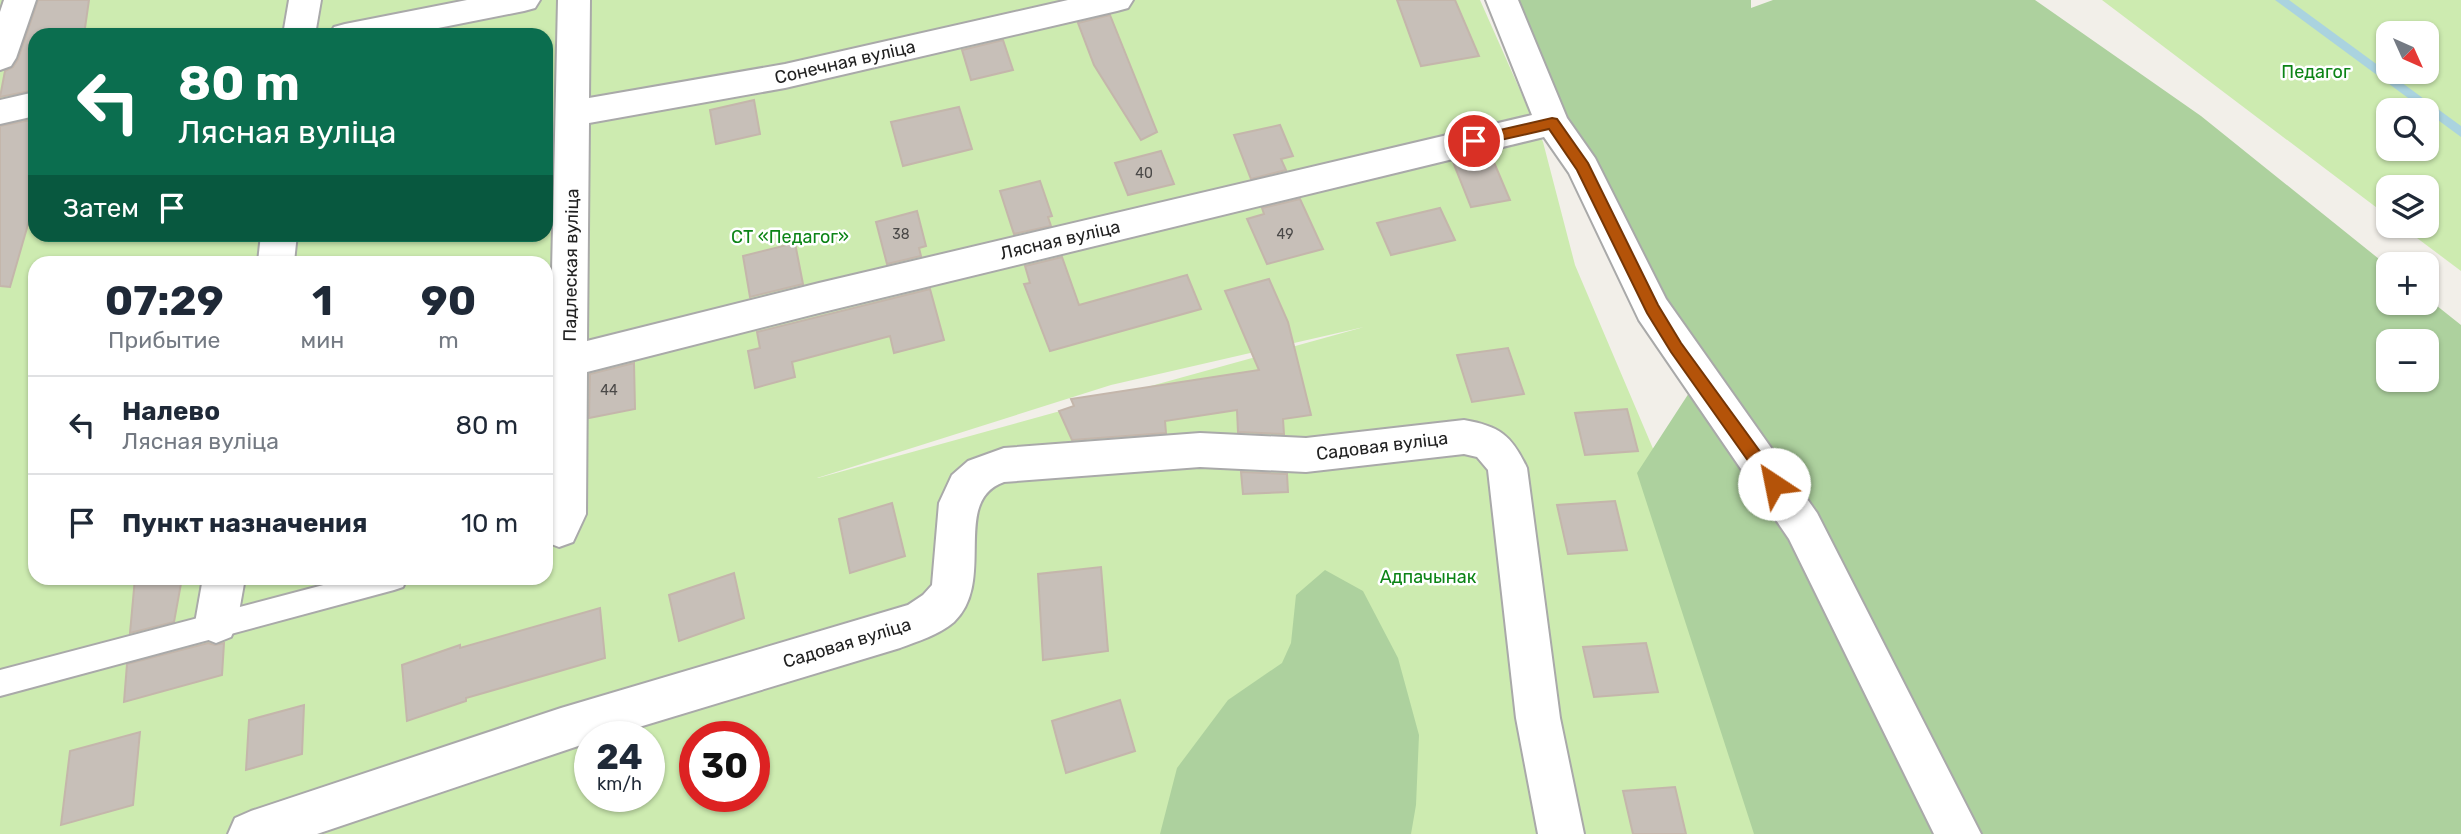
<!DOCTYPE html>
<html lang="ru">
<meta charset="utf-8">
<style>
body{margin:0;font-family:Rubik,sans-serif;background:#f6f6f7;color:#1f2937;height:100vh;display:flex;flex-direction:column;font-size:26px;white-space:nowrap}
*{box-sizing:border-box;margin:0}
p{font-size:23px;color:#747a83}
.icon{flex:none;width:38px;height:38px;fill:none;stroke:currentColor;stroke-width:2;stroke-linecap:round;stroke-linejoin:round}
.map{position:relative;flex:1;overflow:hidden}
.side{position:absolute;left:28px;top:256px;width:525px;height:329px;display:flex;flex-direction:column;background:#fff;border-radius:21px;box-shadow:0 2px 5px #0004}
.side>*{flex:none}
.banner{position:absolute;left:28px;top:28px;width:525px;height:214px;border-radius:21px;box-shadow:0 2px 5px #0004;background:#0b6e4f;color:#fff;overflow:hidden}
.needle{width:46px;rotate:135deg}
.buttons{position:absolute;left:2376px;top:21px;display:grid;gap:14px}
.buttons a{display:grid;place-items:center;width:63px;height:63px;border-radius:14px;background:#fff;box-shadow:0 2px 5px #0004;font-size:35px}
.speed{position:absolute;left:574px;top:721px;display:flex;gap:14px;font-size:35px;font-weight:700;text-align:center}
.speed>*{display:grid;place-content:center;width:91px;height:91px;border-radius:50%;background:#fff;box-shadow:0 2px 5px #0004;line-height:1}
.speed small{font-size:18px;font-weight:400}
.speed .limit{border:10px solid #d22;background:#fff;color:#111}
.pin{position:absolute;display:grid;place-items:center;width:60px;height:60px;color:#fff;margin:-30px;border:4px solid #fff;border-radius:50%;box-shadow:0 2px 7px #0007}
.me{position:absolute;width:77px;margin:-38px;rotate:326deg;stroke-linejoin:round;filter:drop-shadow(0 0 5px #0008)}
.turn{display:flex;align-items:center;gap:24px;height:147px;padding:0 35px;font-size:32px}
.turn .icon{width:91px;height:91px;stroke-width:2.5}
.turn b{display:block;font-size:49px;line-height:60px}
.then{display:flex;align-items:center;height:66px;padding:0 35px;background:#0003;gap:14px;font-size:26px}
.eta{display:flex;justify-content:space-evenly;align-items:center;height:119px;text-align:center}
.eta b{font-size:42px;font-weight:700;line-height:49px}
ul{padding:0;list-style:none}
li{display:flex;align-items:center;gap:21px;height:98px;padding:0 35px;border-top:2px solid #e0e1e3}
li div{flex:1}
li b{display:block;font-size:26px}
li em{font-style:normal}
.map>svg:first-child{display:block}
.grass{fill:#cdebb0;fill-rule:evenodd}
.forest{fill:#add19e;fill-rule:evenodd}
.lines{fill:none;stroke-linecap:round;stroke-linejoin:round}
.stream{fill:#aad3df;fill-rule:evenodd}
.building{fill:#c7bfb8;stroke:#c4b6ab;stroke-width:2}
.lane-casing{stroke:#a9a9a9;stroke-width:4}
.street-casing{stroke:#a9a9a9;stroke-width:4}
.lane{fill:#fff;fill-rule:evenodd}
.street{fill:#fff;fill-rule:evenodd}
.route{fill:#b45309;stroke:#753606;stroke-width:2}
.labels{text-anchor:middle;dominant-baseline:central;stroke-width:5;stroke-linejoin:round;paint-order:stroke}
.number-label{font-size:14px;fill:#4b4948}
.street-label{font-size:18px;fill:#222;stroke:#fff}
.park-label{font-size:18px;fill:#0c8416;stroke:#fff}
</style>
<div class="map">
<svg width="2461" height="834" viewBox="0 0 2461 834">
<rect width="100%" height="100%" fill="#f2efe9"/>
<!-- grass -->
<g class="grass">
<path d="M0 0H1480L1543 142 1575 265 1784 757 1809 834H0ZM35 35H546V234H35ZM35 262H546V578H35ZM1364 327 818 478H817L1111 385ZM590 737H649V796H590ZM695 737H754V796H695Z"/>
<path d="M2102 0H2461V271L2401 226H2427V187H2389V217ZM2389 33H2427V72H2389ZM2389 110H2427V149H2389Z"/>
</g>
<!-- forest -->
<g class="forest">
<path d="M1495 0H1751V8L1773 0H2035L2201 116 2389 267V303H2427V298L2461 325V834H1754L1637 473 1700 376ZM2389 341H2427V380H2389Z"/>
<path d="M1325 570 1363 591 1398 658 1419 735 1416 805 1411 834H1160L1177 768 1228 700 1282 663 1291 643 1296 595Z"/>
</g>
<g class="lines">
<!-- stream -->
<path class="stream" d="M2275 0H2289L2461 126V137Z"/>
</g>
<!-- building -->
<g class="building">
<path d="M38 0H89L84 35H35V90L0 97 5 71 13 67 18 59Z"/>
<path d="M1397 0H1455L1479 56 1421 66Z"/>
<path d="M1110 15 1157 132 1141 140 1094 65 1078 23Z"/>
<path d="M1003 40 1013 70 971 80 962 50Z"/>
<path d="M754 100 760 134 716 144 710 110Z"/>
<path d="M959 107 972 149 903 166 891 122Z"/>
<path d="M35 119V200L10 287 0 286V126Z"/>
<path d="M1280 125 1293 156 1281 159 1286 170 1251 179 1234 135Z"/>
<path d="M1161 151 1174 184 1128 195 1115 163Z"/>
<path d="M1490 153 1510 200 1471 207 1453 162Z"/>
<path d="M1040 181 1052 216 1048 217 1051 226 1014 234 1000 191Z"/>
<path d="M1300 199 1323 249 1267 264 1247 219 1264 214 1262 208Z"/>
<path d="M1440 208 1455 240 1391 255 1377 223Z"/>
<path d="M917 211 926 246 919 248 921 256 887 264 876 222Z"/>
<path d="M795 243 803 284 750 297 743 256Z"/>
<path d="M1062 257 1079 305 1187 275 1201 309 1050 351 1024 284 1030 283 1025 266Z"/>
<path d="M1269 279 1288 322 1311 415 1283 419 1284 434 1238 432 1237 410 1165 421 1166 433 1072 440 1059 411 1074 406 1071 399 1259 370 1225 291Z"/>
<path d="M930 289 944 340 894 353 890 336 792 362 795 377 755 388 748 351 760 348 757 332Z"/>
<path d="M1508 348 1524 394 1472 402 1457 355Z"/>
<path d="M634 363 635 409 589 418 590 374Z"/>
<path d="M1627 409 1638 451 1585 455 1575 413Z"/>
<path d="M1241 472 1287 474 1288 492 1243 494Z"/>
<path d="M1615 501 1627 550 1568 554 1557 505Z"/>
<path d="M892 503 905 556 850 573 839 519Z"/>
<path d="M1101 567 1108 651 1043 660 1038 574Z"/>
<path d="M734 573 744 618 679 641 669 595Z"/>
<path d="M135 578H182L174 622 130 633Z"/>
<path d="M600 608 605 658 466 698V701L407 721 402 665 460 645V648Z"/>
<path d="M208 643 215 645 224 643 222 675 124 702 127 664Z"/>
<path d="M1646 643 1658 692 1594 697 1583 647Z"/>
<path d="M1120 700 1135 751 1066 773 1052 721Z"/>
<path d="M304 705 302 754 246 770 249 720Z"/>
<path d="M140 732 133 805 61 825 70 751Z"/>
<path d="M1675 787 1686 834H1633L1623 791Z"/>
</g>
<g class="lines">
<defs>
<path id="lane" d="M350 578H407L403 587 394 590 0 696V670Z"/>
<g id="street">
<path d="M4 0H36L16 58 11 66 0 70V12Z"/>
<path d="M289 0H321L315 35H283Z"/>
<path d="M467 0H540L535 8 524 11 403 35H329L334 27 345 24Z"/>
<path d="M558 0H590L589 98 785 64 1068 0H1133L1128 8 1117 11 785 88 589 123 587 341 819 283 1532 115 1486 0H1518L1567 118 1595 158 1666 299 1817 513 1981 834H1934L1789 539 1639 320 1569 173 1544 137 819 313 587 372 586 514 573 542 559 547 546 542Z"/>
<path d="M35 92V116L0 124V100Z"/>
<path d="M261 234H297L294 262H258Z"/>
<path d="M1464 420C1500 426 1512 436 1527 468L1560 718 1584 834H1538L1516 718 1488 470 1477 457 1464 454 1306 472 1200 467 1004 482C950 501 997 581 954 622 939 635 918 641 900 648L606 737H590V742L317 834H228L235 818 251 811 561 708 908 605 923 595 932 585 939 503 952 475 968 461 1004 448 1200 433 1306 438Z"/>
<path d="M203 578H245L237 623 231 637 216 643 201 637 195 623Z"/>
</g>
</defs>
<!-- lane casing -->
<use href="#lane" class="lane-casing"/>
<!-- street casing -->
<use href="#street" class="street-casing"/>
<!-- lane -->
<use href="#lane" class="lane"/>
<!-- street -->
<use href="#street" class="street"/>
</g>
<!-- route -->
<path class="route" d="M1552 118 1557 119 1588 163 1658 305 1681 343 1780 479 1782 484 1780 489 1774 491 1768 489 1671 352 1647 313 1577 170 1549 129 1474 146 1467 141 1474 136Z"/>
<g class="labels">
<!-- number labels -->
<g class="number-label">
<text x="1144" y="173">40</text>
<text x="901" y="234">38</text>
<text x="1285" y="234">49</text>
<text x="609" y="390">44</text>
</g>
<!-- street labels -->
<g class="street-label">
<text transform="translate(845 62) rotate(-13)">Сонечная вуліца</text>
<text transform="translate(1060 240) rotate(-13)">Лясная вуліца</text>
<text transform="translate(571 265) rotate(-89)">Падлеская вуліца</text>
<text transform="translate(1382 446) rotate(-7)">Садовая вуліца</text>
<text transform="translate(847 643) rotate(-17)">Садовая вуліца</text>
</g>
<!-- park labels -->
<g class="park-label">
<text x="2316" y="72">Педагог</text>
<text x="790" y="237">СТ «Педагог»</text>
<text x="1428" y="577">Адпачынак</text>
</g>
</g>
</svg>
<div class="buttons">
<a><svg class="needle" viewBox="-14 -14 28 28"><path d="M0-13l5 13h-10z" fill="#e53935"/><path d="M0 13l5-13h-10z" fill="#747a83"/></svg></a>
<a><svg class="icon" aria-label="search" viewBox="0 0 24 24"><circle cx="10" cy="10" r="6"/><path d="M15 15l6 6"/></svg></a>
<a><svg class="icon" aria-label="layers" viewBox="0 0 24 24"><path d="M12 4l9 5-9 5-9-5zM3 14l9 5 9-5"/></svg></a>
<a>+</a>
<a>−</a>
</div>
<div class="speed"><div>24<small>km/h</small></div><div class="limit">30</div></div>
<div class="pin" style="left:1474px;top:141px;background:#d93025"><svg class="icon" aria-label="arrive" viewBox="0 0 24 24"><path d="M6 21V4h12l-3 4 3 4H6"/></svg></div>
<svg class="me" style="left:1774px;top:484px" viewBox="-20 -20 40 40"><circle r="19" fill="#fff"/><path d="M0-13L10 11 0 6-10 11z" fill="#b45309"/></svg>
<div class="banner">
<div class="turn"><svg class="icon" aria-label="left" viewBox="0 0 24 24"><path d="M17 20v-9H6M10 6l-5 5 5 5"/></svg><div><b>80 m</b>Лясная вуліца</div></div>
<div class="then">Затем<svg class="icon" aria-label="arrive" viewBox="0 0 24 24"><path d="M6 21V4h12l-3 4 3 4H6"/></svg></div>
</div>
<section class="side">
<div class="eta">
<div><b>07:29</b><p>Прибытие</p></div>
<div><b>1</b><p>мин</p></div>
<div><b>90</b><p>m</p></div>
</div>
<ul>
<li><svg class="icon" aria-label="left" viewBox="0 0 24 24"><path d="M17 20v-9H6M10 6l-5 5 5 5"/></svg><div><b>Налево</b><p>Лясная вуліца</p></div><em>80 m</em></li>
<li><svg class="icon" aria-label="arrive" viewBox="0 0 24 24"><path d="M6 21V4h12l-3 4 3 4H6"/></svg><div><b>Пункт назначения</b></div><em>10 m</em></li>
</ul>
</section>
</div>
